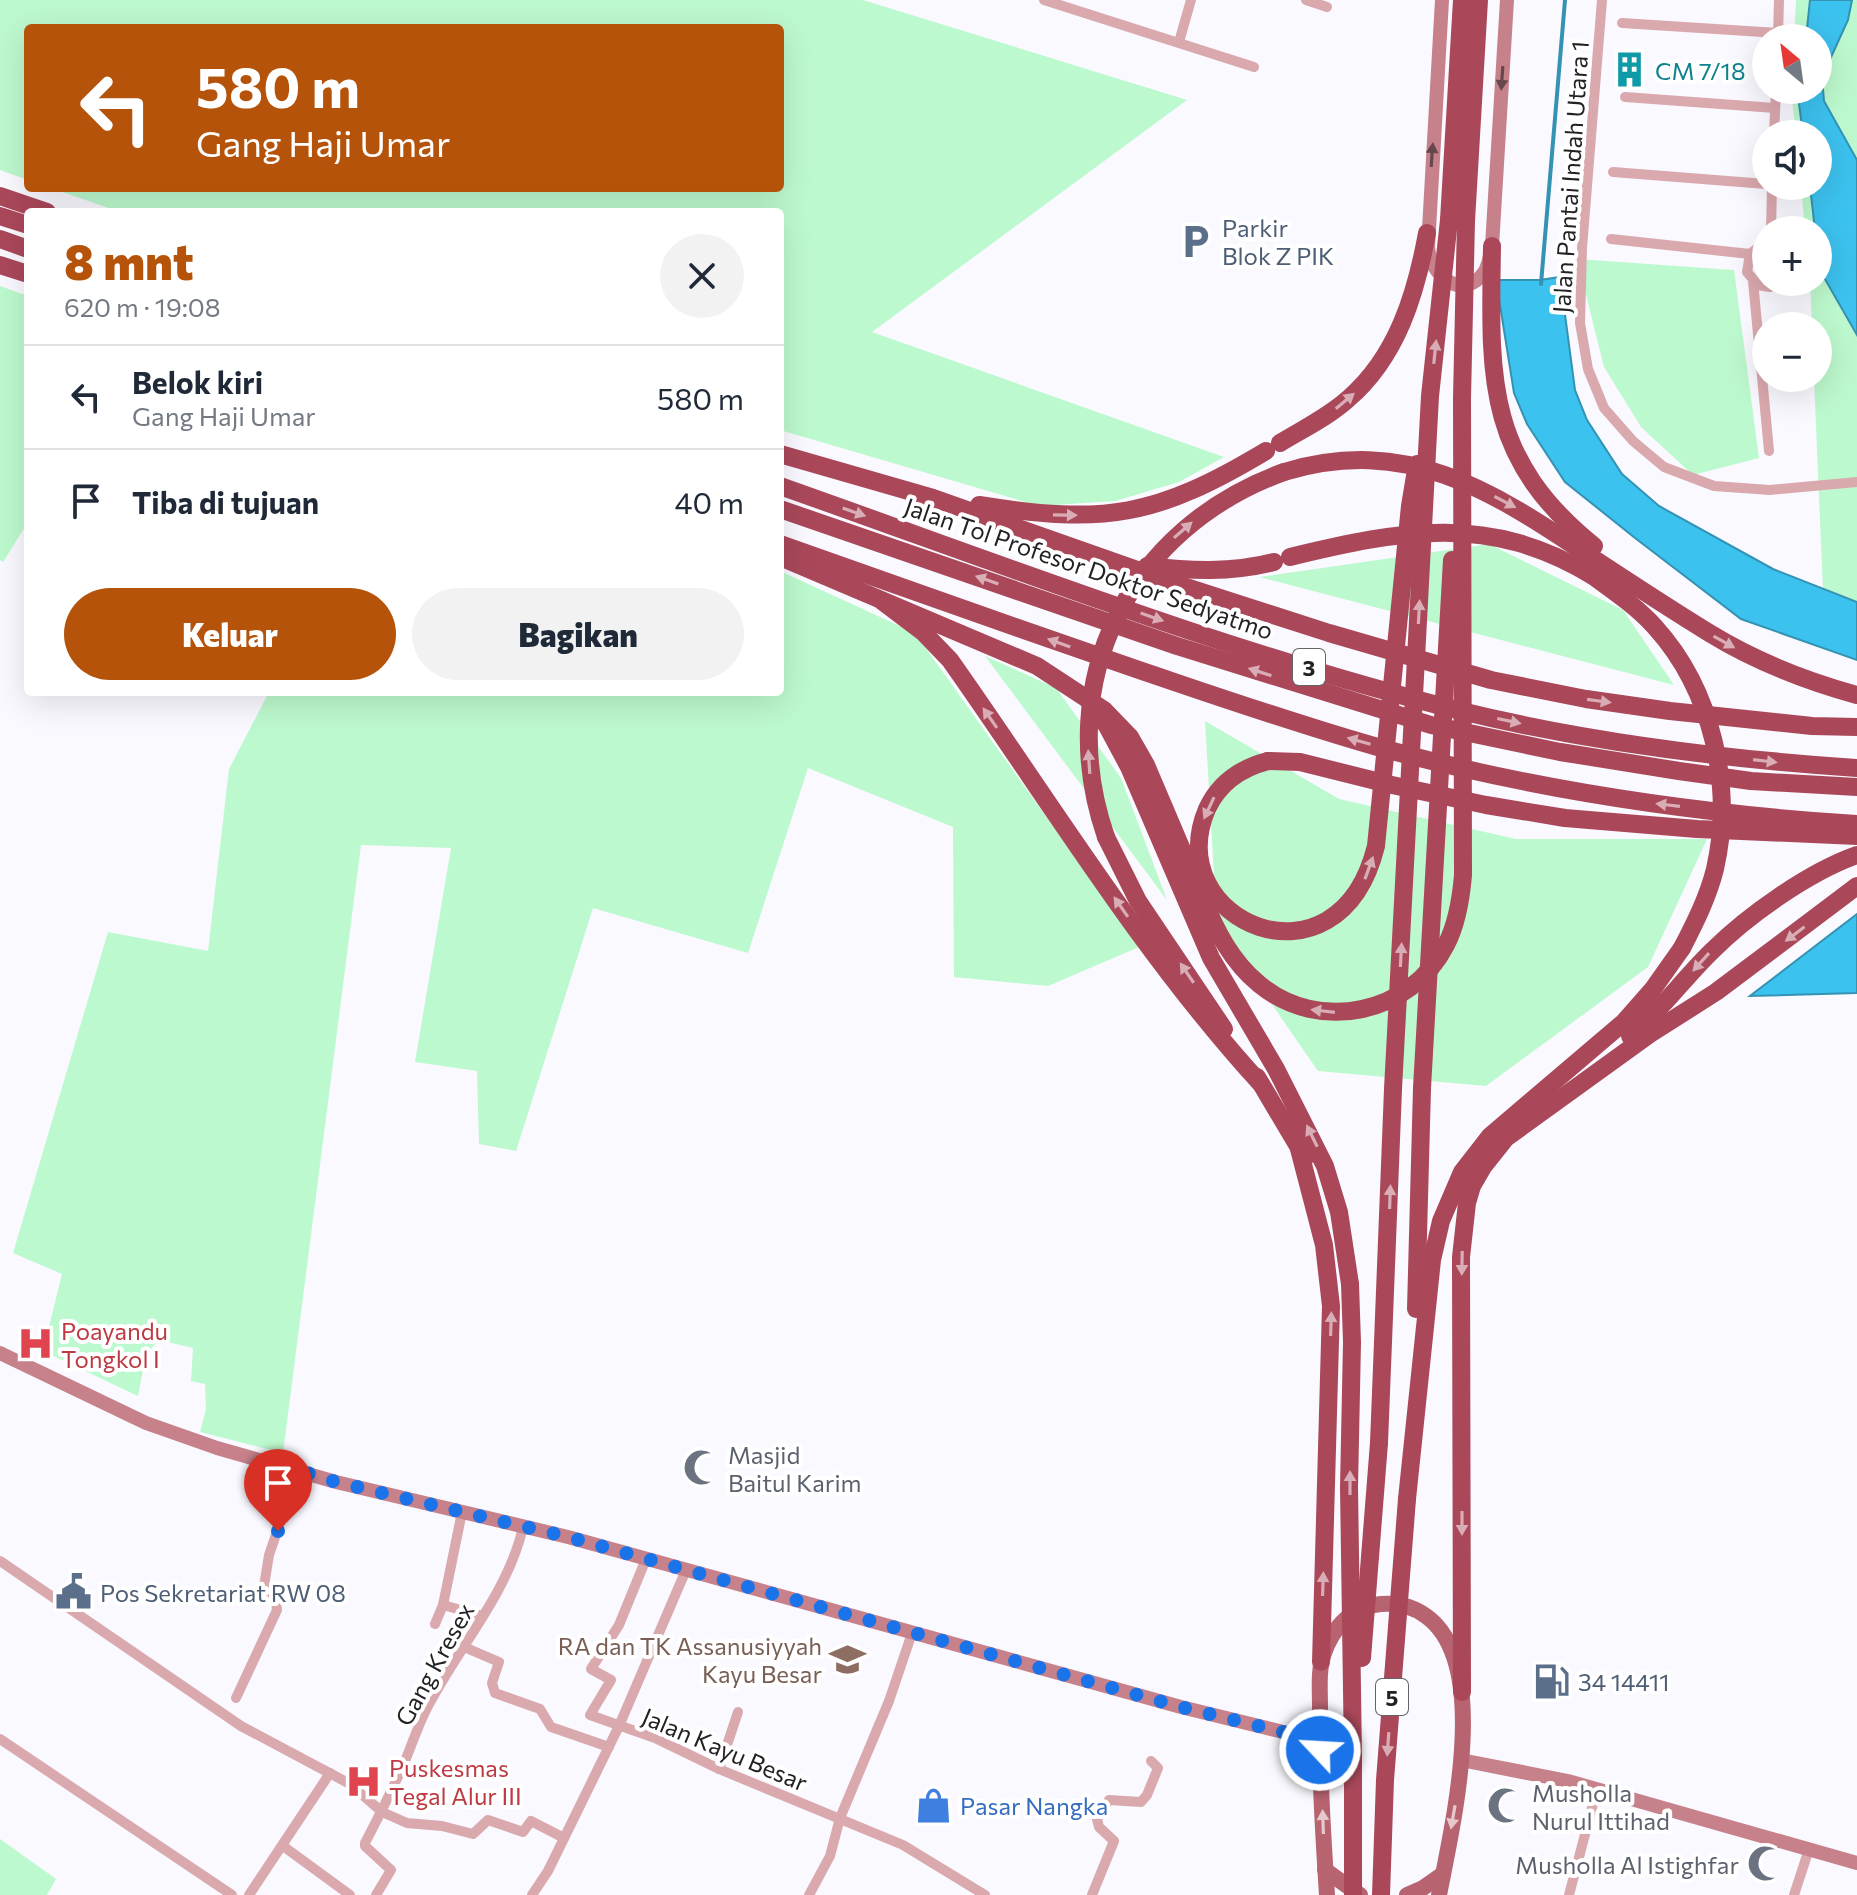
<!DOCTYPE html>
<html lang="id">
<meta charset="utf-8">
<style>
body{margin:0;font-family:Commissioner,sans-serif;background:#f2f2f3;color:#1f2937;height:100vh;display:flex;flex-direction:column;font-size:30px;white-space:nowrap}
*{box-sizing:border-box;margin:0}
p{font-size:26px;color:#747a83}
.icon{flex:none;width:44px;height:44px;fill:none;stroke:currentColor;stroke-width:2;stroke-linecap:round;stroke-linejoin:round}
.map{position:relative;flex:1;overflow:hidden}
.panel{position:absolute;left:24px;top:208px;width:760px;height:488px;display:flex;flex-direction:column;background:#fff;border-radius:8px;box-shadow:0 8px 32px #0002}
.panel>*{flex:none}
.banner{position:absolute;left:24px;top:24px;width:760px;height:168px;border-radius:8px;box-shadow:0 8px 32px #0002;background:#b45309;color:#fff;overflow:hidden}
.needle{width:52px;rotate:331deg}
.buttons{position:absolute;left:1752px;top:24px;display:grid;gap:16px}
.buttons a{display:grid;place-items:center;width:80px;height:80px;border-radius:50%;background:#fff;box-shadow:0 8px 32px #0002;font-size:40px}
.pin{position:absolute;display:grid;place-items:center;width:68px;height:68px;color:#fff;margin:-82px -34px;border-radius:50% 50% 50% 0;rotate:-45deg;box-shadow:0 0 8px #0007}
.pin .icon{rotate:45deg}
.me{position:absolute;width:88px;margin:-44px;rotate:295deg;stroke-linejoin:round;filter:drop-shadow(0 0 6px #0008)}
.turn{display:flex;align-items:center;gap:28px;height:168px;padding:0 40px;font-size:36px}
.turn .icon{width:104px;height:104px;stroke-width:2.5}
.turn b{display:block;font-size:56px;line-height:68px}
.round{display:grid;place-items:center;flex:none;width:84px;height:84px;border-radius:42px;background:#f2f2f3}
.summary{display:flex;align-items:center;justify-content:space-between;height:136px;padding:0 40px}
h1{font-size:48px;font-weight:800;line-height:60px;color:#b45309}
.primary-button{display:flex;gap:16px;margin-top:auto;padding:16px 40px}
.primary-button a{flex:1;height:92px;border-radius:48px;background:#b45309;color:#fff;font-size:32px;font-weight:800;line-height:92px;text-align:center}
.primary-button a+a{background:#f2f2f3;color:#1f2937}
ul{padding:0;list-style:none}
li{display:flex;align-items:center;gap:24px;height:104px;padding:0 40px;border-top:2px solid #e0e1e3}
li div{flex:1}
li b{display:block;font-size:30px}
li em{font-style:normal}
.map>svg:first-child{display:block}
.green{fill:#bdf9ce}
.water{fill:#3cc2ef;stroke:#3492b2;stroke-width:2}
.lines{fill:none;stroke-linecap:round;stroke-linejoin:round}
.stream{stroke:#3492b2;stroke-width:4}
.minor{stroke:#daa9ae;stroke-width:10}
.secondary{stroke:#c7818a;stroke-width:14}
.primary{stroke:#b86370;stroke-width:16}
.motorway{stroke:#aa485a;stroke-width:18}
.motorway-bridge{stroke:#aa485a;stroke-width:18}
.oneway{fill:#64484d}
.oneway2{fill:#d9adb5}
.oneway3{fill:#e6c8cd}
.route{stroke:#1a73e8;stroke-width:14;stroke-dasharray:0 25.2}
.labels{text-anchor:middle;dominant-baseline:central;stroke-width:8;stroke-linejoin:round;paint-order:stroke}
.shield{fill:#fff;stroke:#646466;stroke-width:2}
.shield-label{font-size:22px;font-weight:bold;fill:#222225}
.culture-label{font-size:24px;fill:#0d838f;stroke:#fff;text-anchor:start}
.street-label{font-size:24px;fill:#222225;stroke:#fff}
.service-label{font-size:24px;fill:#4e5e75;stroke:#fff;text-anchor:start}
.health-label{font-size:24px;fill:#be3a42;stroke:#fff;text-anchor:start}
.worship-label{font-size:24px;fill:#5b616d;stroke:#fff;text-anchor:start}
.education-label{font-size:24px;fill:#785e54;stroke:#fff;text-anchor:end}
.shop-label{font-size:24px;fill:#366cbe;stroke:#fff;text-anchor:start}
</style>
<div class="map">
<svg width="1857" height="1895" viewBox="0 0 1857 1895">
<rect width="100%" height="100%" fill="#f9f9ff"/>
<!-- green -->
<g class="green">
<path d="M0 0H863L1187 100 872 332 1224 457 1179 482 1115 501 1039 506 780 430V212H120L51 188H780V28H28V180L0 170Z"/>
<path d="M1796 0H1857V602L1823 591 1814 378H1818V326H1812L1810 282H1818V230H1805L1801 186H1818V134H1796L1791 90H1818V38H1794Z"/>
<path d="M1577 259 1734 270 1759 458 1693 475 1641 427 1604 367Z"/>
<path d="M0 286 28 296V522L3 562 0 560Z"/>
<path d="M1489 544 1623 610 1674 685 1259 577Z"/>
<path d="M780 571 915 633 1139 947 1048 986 954 977 953 827 808 768 748 953 593 908 516 1151 479 1144 477 1071 415 1062 451 848 361 845 283 1453 200 1432 206 1409 205 1384 191 1381 193 1348 159 1340 146 1354 138 1396 43 1351 62 1274 13 1253 108 932 208 951 229 769 269 692H780Z"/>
<path d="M985 656 1056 688 1121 778 1167 900Z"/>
<path d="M1205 721 1339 799 1516 839H1707L1648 967 1486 1086 1318 1071 1217 925Z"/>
<path d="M0 1839 56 1879 47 1895H0Z"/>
</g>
<!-- water -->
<g class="water">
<path d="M1810 0H1852L1848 20 1822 77 1824 101 1857 160V335L1818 267V230H1815L1810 186H1818V134H1803L1799 104 1801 90H1818V38H1806Z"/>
<path d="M1560 277 1575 390 1587 420 1622 474 1659 506 1773 569 1857 602V660L1741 619 1635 538 1565 482 1527 424 1514 393 1496 280H1540Z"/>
<path d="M1857 914V993L1750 996Z"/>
</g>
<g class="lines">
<!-- stream -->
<path class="stream" d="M1541 284 1565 0"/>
<!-- minor -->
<g class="minor">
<path d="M1044 0 1254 67"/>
<path d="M1306 0 1327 7"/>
<path d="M1602 0 1582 248 1580 323 1588 369 1604 408 1633 441 1664 467 1714 486 1770 490 1857 482"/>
<path d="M1622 23 1778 33"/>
<path d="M1778 36 1779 0"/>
<path d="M1179 42 1191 0"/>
<path d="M1625 97 1775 108"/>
<path d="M1774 134 1776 90"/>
<path d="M1613 172 1766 184"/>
<path d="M1771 230 1772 186"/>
<path d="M1611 239 1750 254"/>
<path d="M1766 245 1759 247 1750 254 1747 272 1758 285 1770 287 1780 282"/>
<path d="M1753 281 1769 451"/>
<path d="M646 1559 619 1625 591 1669 611 1680 590 1715 655 1738 719 1769 903 1845 985 1895"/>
<path d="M0 1561 241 1726 350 1784 382 1812 407 1823 442 1826 473 1834 488 1820 523 1832 531 1821 564 1838"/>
<path d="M443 1605 483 1616"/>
<path d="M435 1624 443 1605 462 1512"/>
<path d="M464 1647 499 1662 492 1683 495 1693 540 1709 551 1727 609 1747"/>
<path d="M236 1698 277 1610 276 1600 264 1586 269 1555 298 1470"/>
<path d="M0 1739 232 1895"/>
<path d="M719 1769 738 1712"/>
<path d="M283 1846 350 1895"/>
<path d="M249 1895 330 1773"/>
<path d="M376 1895 391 1870 365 1846V1843C379 1816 393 1789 405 1761 412 1744 418 1726 426 1710 456 1650 508 1594 523 1527"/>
<path d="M532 1895 548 1871 619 1726 686 1570"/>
<path d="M809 1895 830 1856 840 1818 889 1701 912 1633"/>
<path d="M1092 1895 1114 1841 1099 1827 1097 1819 1109 1800 1141 1802 1147 1795 1158 1768 1151 1761"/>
<path d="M1569 1895 1597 1789"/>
<path d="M1794 1895 1809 1849"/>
</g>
<!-- secondary -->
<g class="secondary">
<path d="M1442 0 1428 247C1430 276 1464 303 1485 271 1489 264 1490 254 1492 246L1507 0"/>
<path d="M0 1353 146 1423 217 1448 336 1482 568 1537 1181 1707 1287 1733 1320 1750"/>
<path d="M1461 1760 1568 1781 1857 1863"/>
</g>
<!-- primary -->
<g class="primary">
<path d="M1325 1870 1360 1895"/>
<path d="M1327 1895C1323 1833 1319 1769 1320 1707 1320 1689 1318 1670 1324 1653 1332 1630 1349 1609 1374 1605 1392 1602 1411 1605 1426 1616 1492 1663 1452 1827 1439 1895"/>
<path d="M1407 1895 1423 1888 1443 1874"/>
</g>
<!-- motorway -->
<g class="motorway">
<path d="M0 196 47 212"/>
<path d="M0 216 28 225"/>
<path d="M1449 220 1462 0"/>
<path d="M1466 221 1479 0"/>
<path d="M0 239 28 249"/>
<path d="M1492 246C1490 376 1484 457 1594 546"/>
<path d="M0 265 28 274"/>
<path d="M1280 443C1303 429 1328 417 1348 399 1397 357 1416 294 1427 233"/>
<path d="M780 454 933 498 1177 584 1329 633 1491 680 1586 699 1670 711 1812 726 1857 727"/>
<path d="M1284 472C1406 435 1491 490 1588 555 1629 582 1670 609 1711 634 1757 662 1806 681 1857 695"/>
<path d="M780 486C1004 565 1227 652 1457 710 1587 742 1723 759 1857 768"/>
<path d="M979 505C1105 525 1156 517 1266 451"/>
<path d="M780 509 1177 646 1431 725 1560 752 1679 771 1751 781 1857 787"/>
<path d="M780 544C900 586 1019 629 1139 670 1219 697 1299 725 1381 748 1536 790 1697 814 1857 824"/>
<path d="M780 557 1037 666 1104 710 1130 737 1146 765 1203 899"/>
<path d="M1290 557C1402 530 1489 513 1593 576"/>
<path d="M1147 566C1190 571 1231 573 1274 562"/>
<path d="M882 601 923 632 950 660C1051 803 1143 955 1261 1084"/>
<path d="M1086 697 1107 726 1129 767 1211 958 1276 1069 1325 1166 1339 1212 1350 1284"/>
<path d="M1268 761 1300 762 1392 785 1486 805 1565 818 1697 829 1857 836"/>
<path d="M1106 837 1138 901 1224 1029"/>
<path d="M1630 1036C1661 1011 1683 979 1712 951 1748 915 1809 872 1857 855"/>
<path d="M1257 1077 1305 1158"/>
<path d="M1299 1149 1324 1245 1331 1306 1321 1662"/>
<path d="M1416 1309 1422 1088"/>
<path d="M1379 1443 1393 1089"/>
<path d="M1407 1499 1432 1260 1441 1221 1462 1172 1490 1136 1624 1022 1653 989 1682 948"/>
<path d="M1462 1692 1461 1257 1467 1203 1472 1186 1483 1167 1506 1138 1650 1034 1716 992 1857 886"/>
<path d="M1353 1873V1757"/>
</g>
<!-- motorway-bridge -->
<g class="motorway-bridge">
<path d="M1593 576C1615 592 1637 607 1655 627 1712 690 1734 786 1715 869 1708 897 1695 923 1682 948"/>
<path d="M1268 761C1241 768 1219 783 1207 809 1159 921 1338 999 1376 846L1410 506 1417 464"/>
<path d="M1106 837C1052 681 1129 528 1284 472"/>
<path d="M1203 899C1216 931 1232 962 1259 984 1319 1034 1411 1014 1446 945 1457 924 1461 899 1463 875L1462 398 1466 221"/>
<path d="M1422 1088 1452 560"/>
<path d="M1393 1089 1430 396 1449 220"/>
<path d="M1350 1284 1352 1342 1349 1487 1353 1757"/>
<path d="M1362 1658 1379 1443"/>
<path d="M1353 1895V1873"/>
<path d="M1381 1895 1385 1780 1407 1499"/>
</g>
</g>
<!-- one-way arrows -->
<defs><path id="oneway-solid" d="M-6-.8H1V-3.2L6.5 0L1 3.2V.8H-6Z" transform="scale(2)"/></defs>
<g class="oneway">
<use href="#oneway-solid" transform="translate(1502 78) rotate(94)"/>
<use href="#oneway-solid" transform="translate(1432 155) rotate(-86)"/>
</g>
<g class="oneway2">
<use href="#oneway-solid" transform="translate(1435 352) rotate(-84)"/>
<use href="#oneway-solid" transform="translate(1345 401) rotate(-40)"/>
<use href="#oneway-solid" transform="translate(1505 502) rotate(28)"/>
<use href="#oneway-solid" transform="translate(854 512) rotate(19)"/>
<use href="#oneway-solid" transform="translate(1065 515) rotate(1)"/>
<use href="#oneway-solid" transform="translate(1183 530) rotate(-41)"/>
<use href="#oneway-solid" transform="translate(987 580) rotate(-161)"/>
<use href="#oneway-solid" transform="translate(1419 612) rotate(-87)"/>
<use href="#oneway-solid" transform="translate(1152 617) rotate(19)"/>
<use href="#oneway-solid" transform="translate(1724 642) rotate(29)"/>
<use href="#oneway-solid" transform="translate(1059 643) rotate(-160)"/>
<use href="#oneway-solid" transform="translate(1260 672) rotate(-162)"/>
<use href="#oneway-solid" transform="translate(1599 701) rotate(8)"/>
<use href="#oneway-solid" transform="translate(990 718) rotate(-125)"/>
<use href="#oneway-solid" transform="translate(1509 721) rotate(12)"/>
<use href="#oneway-solid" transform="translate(1359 741) rotate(-164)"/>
<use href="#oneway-solid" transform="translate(1765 761) rotate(7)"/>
<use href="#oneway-solid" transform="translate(1089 762) rotate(-94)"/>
<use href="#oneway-solid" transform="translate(1668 805) rotate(-173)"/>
<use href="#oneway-solid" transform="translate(1209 808) rotate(115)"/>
<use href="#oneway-solid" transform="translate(1369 868) rotate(-70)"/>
<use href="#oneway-solid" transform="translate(1121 907) rotate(-125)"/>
<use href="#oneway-solid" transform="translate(1795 934) rotate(143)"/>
<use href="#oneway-solid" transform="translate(1401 955) rotate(-87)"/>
<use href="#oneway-solid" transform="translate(1701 962) rotate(132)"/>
<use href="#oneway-solid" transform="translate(1187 973) rotate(-124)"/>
<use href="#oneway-solid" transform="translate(1323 1011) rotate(-173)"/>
<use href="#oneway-solid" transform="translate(1312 1136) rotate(-116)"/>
<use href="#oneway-solid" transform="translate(1390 1197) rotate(-88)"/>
<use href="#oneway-solid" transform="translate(1462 1263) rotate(91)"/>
<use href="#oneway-solid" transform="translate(1331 1324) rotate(-88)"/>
<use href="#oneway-solid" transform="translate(1350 1483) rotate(-90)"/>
<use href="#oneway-solid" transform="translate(1462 1523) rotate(90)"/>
<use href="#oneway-solid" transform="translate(1323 1584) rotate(-88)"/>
<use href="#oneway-solid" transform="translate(1388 1744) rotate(94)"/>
</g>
<g class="oneway3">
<use href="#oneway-solid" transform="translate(1453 1817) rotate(100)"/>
<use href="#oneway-solid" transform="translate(1323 1822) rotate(-92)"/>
</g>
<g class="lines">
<!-- route -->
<path class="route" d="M278 1531 298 1470 336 1482 568 1537 1181 1707 1287 1733 1320 1750"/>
</g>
<!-- icons -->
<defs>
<symbol id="building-bare" viewBox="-9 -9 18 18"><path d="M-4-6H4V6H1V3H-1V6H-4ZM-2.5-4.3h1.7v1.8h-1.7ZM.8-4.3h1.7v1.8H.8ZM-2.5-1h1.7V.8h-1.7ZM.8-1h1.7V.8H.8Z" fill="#0f9aa8" stroke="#fff" stroke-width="2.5" paint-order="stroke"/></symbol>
<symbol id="parking-bare" viewBox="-9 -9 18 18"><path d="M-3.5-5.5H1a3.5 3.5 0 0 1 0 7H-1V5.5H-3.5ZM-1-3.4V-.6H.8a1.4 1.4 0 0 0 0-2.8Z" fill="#5c6f8a" stroke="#fff" stroke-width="2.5" paint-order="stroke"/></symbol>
<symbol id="hospital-bare" viewBox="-9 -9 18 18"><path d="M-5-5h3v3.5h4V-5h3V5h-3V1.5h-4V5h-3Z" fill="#e0444e" stroke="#fff" stroke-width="2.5" paint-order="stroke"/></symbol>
<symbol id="mosque-bare" viewBox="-9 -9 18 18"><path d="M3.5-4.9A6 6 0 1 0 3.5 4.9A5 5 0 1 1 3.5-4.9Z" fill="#6b7280" stroke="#fff" stroke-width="2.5" paint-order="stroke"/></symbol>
<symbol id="civic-bare" viewBox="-9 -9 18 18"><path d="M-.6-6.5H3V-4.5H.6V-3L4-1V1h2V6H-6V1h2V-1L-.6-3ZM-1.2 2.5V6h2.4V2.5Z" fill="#5c6f8a" stroke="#fff" stroke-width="2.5" paint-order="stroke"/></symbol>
<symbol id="school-bare" viewBox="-9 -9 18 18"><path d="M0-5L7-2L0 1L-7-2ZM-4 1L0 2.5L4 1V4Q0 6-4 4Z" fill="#8d6e63" stroke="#fff" stroke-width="2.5" paint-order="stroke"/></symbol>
<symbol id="fuel-bare" viewBox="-9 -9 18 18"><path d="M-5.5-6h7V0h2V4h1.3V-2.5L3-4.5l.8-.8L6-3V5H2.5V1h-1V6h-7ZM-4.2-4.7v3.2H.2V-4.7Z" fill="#5c6f8a" stroke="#fff" stroke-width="2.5" paint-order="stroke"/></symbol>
<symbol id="shop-bare" viewBox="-9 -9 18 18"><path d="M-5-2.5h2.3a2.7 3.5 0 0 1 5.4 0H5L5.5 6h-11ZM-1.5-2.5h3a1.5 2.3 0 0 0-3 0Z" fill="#3f7fe0" stroke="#fff" stroke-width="2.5" paint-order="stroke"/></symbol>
</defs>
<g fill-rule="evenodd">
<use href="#building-bare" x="1604" y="44" width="51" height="51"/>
<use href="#parking-bare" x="1170" y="216" width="51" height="51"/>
<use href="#hospital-bare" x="10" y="1318" width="51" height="51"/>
<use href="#mosque-bare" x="676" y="1442" width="51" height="51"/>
<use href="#civic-bare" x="48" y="1566" width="51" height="51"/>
<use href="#school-bare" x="822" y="1634" width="51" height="51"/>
<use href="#fuel-bare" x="1526" y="1656" width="51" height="51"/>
<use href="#hospital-bare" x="338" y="1756" width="51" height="51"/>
<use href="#shop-bare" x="908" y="1780" width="51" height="51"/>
<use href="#mosque-bare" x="1480" y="1780" width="51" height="51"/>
<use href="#mosque-bare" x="1740" y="1838" width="51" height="51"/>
</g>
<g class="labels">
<!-- shield labels -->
<g class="shield">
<rect x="1293" y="649" width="32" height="36" rx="6"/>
<rect x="1376" y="1679" width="32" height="36" rx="6"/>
</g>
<g class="shield-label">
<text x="1309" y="667">3</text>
<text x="1392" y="1697">5</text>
</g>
<!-- culture labels -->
<g class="culture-label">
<text x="1655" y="70">CM 7/18</text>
</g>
<!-- street labels -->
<g class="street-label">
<text transform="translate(1570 177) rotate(-86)">Jalan Pantai Indah Utara 1</text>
<text transform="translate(1089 568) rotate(19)">Jalan Tol Profesor Doktor Sedyatmo</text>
<text transform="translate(434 1664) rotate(-61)">Gang Kresex</text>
<text transform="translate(725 1749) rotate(23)">Jalan Kayu Besar</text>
</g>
<!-- service labels -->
<g class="service-label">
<text x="1222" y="227">Parkir<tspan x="1222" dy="28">Blok Z PIK</tspan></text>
<text x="100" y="1592">Pos Sekretariat RW 08</text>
<text x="1578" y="1681">34 14411</text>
</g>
<!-- health labels -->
<g class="health-label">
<text x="61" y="1330">Poayandu<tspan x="61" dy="28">Tongkol I</tspan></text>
<text x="389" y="1767">Puskesmas<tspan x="389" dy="28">Tegal Alur III</tspan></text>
</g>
<!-- worship labels -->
<g class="worship-label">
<text x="728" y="1454">Masjid<tspan x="728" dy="28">Baitul Karim</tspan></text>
<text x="1532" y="1792">Musholla<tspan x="1532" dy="28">Nurul Ittihad</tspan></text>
<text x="1739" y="1864" text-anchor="end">Musholla Al Istighfar</text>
</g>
<!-- education labels -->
<g class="education-label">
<text x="822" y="1645">RA dan TK Assanusiyyah<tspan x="822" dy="28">Kayu Besar</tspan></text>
</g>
<!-- shop labels -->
<g class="shop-label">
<text x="960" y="1805">Pasar Nangka</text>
</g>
</g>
</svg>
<div class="buttons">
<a><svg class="needle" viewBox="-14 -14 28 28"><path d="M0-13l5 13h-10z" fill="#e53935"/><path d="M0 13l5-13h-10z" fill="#747a83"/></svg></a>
<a><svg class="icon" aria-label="sound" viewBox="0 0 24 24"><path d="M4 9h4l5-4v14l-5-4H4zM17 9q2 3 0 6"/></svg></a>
<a>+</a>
<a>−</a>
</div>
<div class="pin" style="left:278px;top:1531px;background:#d93025"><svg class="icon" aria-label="arrive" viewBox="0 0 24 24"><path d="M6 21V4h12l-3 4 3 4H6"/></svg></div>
<svg class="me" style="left:1320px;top:1750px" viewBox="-20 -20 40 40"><circle r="17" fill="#1a73e8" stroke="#fff" stroke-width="3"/><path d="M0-11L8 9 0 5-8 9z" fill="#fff"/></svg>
<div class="banner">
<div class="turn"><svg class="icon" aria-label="left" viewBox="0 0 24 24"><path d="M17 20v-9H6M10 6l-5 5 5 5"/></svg><div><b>580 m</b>Gang Haji Umar</div></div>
</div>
<section class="panel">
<div class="summary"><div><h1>8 mnt</h1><p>620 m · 19:08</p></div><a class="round"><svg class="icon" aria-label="close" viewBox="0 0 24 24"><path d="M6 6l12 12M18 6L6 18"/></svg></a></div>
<ul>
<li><svg class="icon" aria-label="left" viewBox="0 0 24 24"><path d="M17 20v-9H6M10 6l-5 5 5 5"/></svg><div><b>Belok kiri</b><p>Gang Haji Umar</p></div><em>580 m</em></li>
<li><svg class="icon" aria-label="arrive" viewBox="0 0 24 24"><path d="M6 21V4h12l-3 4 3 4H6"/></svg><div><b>Tiba di tujuan</b></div><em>40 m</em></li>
</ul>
<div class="primary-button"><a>Keluar</a><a>Bagikan</a></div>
</section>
</div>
